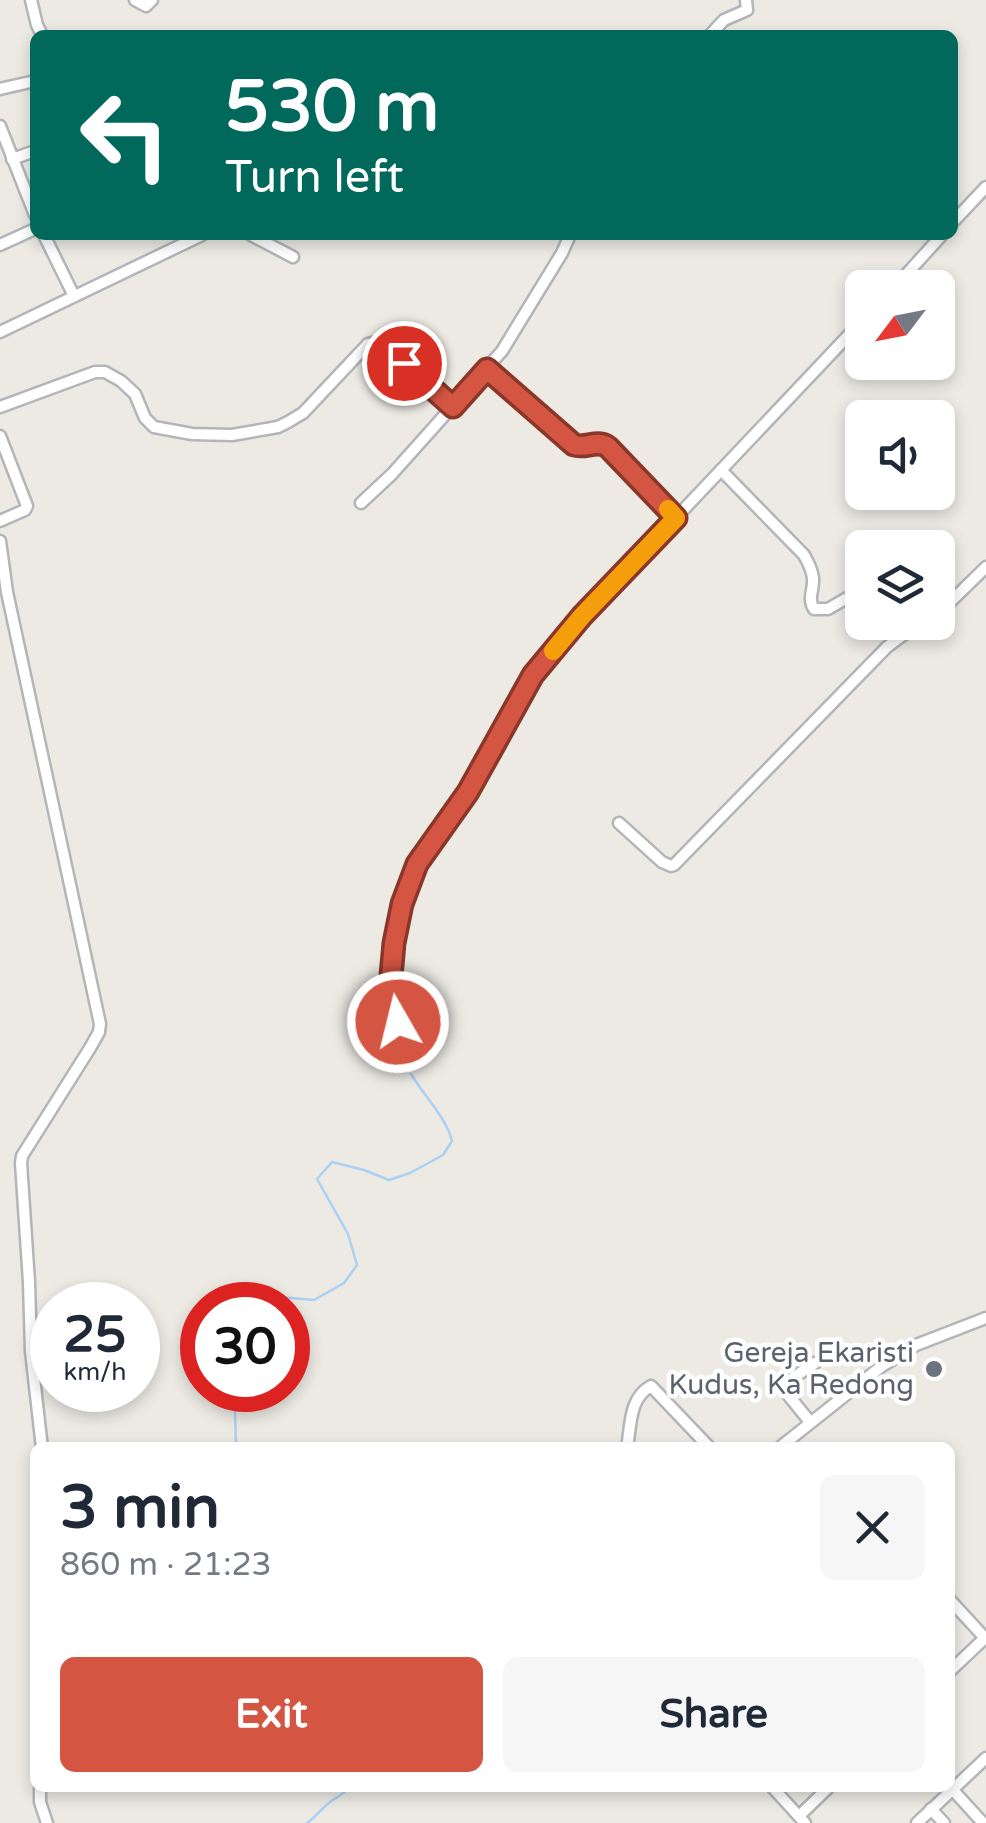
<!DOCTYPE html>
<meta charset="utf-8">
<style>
body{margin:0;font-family:"Varela Round",sans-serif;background:#f6f6f7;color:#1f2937;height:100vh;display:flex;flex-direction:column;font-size:38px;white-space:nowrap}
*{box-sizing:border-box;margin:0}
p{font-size:32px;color:#747a83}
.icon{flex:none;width:55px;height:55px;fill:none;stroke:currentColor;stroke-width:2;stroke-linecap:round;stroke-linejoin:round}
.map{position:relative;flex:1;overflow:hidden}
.sheet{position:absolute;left:30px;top:1442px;width:925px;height:350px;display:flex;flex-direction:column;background:#fff;border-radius:15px;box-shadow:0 5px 15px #0003}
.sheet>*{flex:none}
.hud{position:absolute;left:30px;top:30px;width:928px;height:210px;border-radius:15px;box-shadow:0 5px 15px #0003;background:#00695c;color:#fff;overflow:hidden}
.needle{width:65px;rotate:238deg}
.controls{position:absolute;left:845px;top:270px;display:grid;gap:20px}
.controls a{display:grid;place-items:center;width:110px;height:110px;border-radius:15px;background:#fff;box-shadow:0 5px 15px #0003;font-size:50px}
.speed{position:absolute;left:30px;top:1282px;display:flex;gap:20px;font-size:50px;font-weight:700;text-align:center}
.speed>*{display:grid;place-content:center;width:130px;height:130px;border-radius:50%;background:#fff;box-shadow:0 5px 15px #0003;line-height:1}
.speed small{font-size:25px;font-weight:400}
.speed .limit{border:15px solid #d22;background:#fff;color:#111}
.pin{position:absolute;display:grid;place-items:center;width:85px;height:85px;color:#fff;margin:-42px;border:5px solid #fff;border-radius:50%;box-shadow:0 2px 10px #0007}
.me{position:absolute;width:110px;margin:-55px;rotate:352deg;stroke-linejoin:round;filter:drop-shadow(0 0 8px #0008)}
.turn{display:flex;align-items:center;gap:35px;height:210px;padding:0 30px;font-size:45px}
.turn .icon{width:130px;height:130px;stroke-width:2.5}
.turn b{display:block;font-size:70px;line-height:85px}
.round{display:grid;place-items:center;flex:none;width:105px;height:105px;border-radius:15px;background:#f6f6f7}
.headline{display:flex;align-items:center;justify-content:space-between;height:170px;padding:0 30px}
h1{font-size:60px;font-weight:700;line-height:75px}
.cta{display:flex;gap:20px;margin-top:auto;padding:20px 30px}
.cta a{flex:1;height:115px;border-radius:15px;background:#d45541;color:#fff;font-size:40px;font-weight:700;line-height:115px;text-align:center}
.cta a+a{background:#f6f6f7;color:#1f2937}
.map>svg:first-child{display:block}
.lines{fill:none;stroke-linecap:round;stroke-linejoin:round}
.stream{stroke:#aad0f4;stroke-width:2.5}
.minor-casing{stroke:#b3b5b8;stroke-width:15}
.minor{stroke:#fff;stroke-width:10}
.route-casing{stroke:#8a372a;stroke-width:25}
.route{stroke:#d45541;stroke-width:18}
.slow{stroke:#f59e0b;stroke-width:18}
.worship-dot{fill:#6b7280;stroke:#fff;stroke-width:4}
.labels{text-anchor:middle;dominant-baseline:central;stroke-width:9;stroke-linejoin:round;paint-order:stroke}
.worship-label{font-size:28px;fill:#5b616d;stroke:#fff;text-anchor:end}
</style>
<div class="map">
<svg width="986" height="1823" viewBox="0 0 986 1823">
<rect width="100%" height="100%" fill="#eceae3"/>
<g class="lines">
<!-- stream -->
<g class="stream">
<path d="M275 1305 279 1297 314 1300 344 1283 357 1265 348 1234 317 1179 332 1162 364 1170 389 1180 410 1173 443 1155 452 1141C446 1117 424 1096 411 1074"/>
<path d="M236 1448 235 1412 242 1390"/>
<path d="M307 1823C316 1817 322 1808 330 1802 338 1796 343 1795 348 1788"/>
</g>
<defs>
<g id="minor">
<path d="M31 0 37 25 42 35"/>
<path d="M135 0 146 6 152 0"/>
<path d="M710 35 724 20 747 10 746 0"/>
<path d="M0 89 35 81"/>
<path d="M0 126 35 215"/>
<path d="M12 159 35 151"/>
<path d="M952 223 986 187"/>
<path d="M44 235 74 296"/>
<path d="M251 235 293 257"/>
<path d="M0 245 35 229"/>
<path d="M894 288 942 235"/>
<path d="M0 332 202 235"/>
<path d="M487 369 574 445C586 449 597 439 609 447L676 518"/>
<path d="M0 407 95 372H105L121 381 135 394 145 418 154 427 192 434 232 435 278 427 288 422 303 413 368 344 380 341 453 407"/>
<path d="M0 436 27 506 25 510 0 521"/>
<path d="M721 470 804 555C808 562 812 570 813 578 814 591 807 598 814 609H828L854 594 862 596"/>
<path d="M361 503 392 474 502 351 562 253 570 235"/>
<path d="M0 541 7 592 100 1024 99 1032 90 1048 22 1156 21 1163 29 1282 31 1351 42 1448"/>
<path d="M938 614 986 567"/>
<path d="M890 622 903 635"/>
<path d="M619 823 662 862 671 866 674 865 887 647 903 635 926 622"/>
<path d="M398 1022 391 976 394 943 402 904 417 864 468 792 533 675 582 617 862 321"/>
<path d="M810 1422 781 1386 815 1363"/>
<path d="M627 1448C631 1425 629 1398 651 1386L710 1448"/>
<path d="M779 1448 882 1366 916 1345 986 1318"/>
<path d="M950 1600 985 1638"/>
<path d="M950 1671 986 1637"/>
<path d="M40 1788V1802L47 1823"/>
<path d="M773 1788 805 1823"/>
<path d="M952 1789 983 1823"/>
<path d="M931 1809 944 1823"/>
<path d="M799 1816 828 1788"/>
<path d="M917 1823 986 1758"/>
</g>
</defs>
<!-- minor casing -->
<use href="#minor" class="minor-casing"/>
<!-- minor -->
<use href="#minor" class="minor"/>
</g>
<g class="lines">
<defs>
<path id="route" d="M398 1022 391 976 394 943 402 904 417 864 468 792 533 675 582 616 676 518 608 447C597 439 586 449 574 445L487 369 453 407 404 363"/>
</defs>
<!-- route casing -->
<use href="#route" class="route-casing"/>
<!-- route -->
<use href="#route" class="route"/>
<!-- slow -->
<path class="slow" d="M553 651 582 616 676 518 668 509"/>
</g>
<!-- markers -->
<circle class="worship-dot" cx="934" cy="1369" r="10"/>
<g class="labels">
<!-- worship labels -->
<g class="worship-label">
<text x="914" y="1353">Gereja Ekaristi<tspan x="914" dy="32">Kudus, Ka Redong</tspan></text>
</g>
</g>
</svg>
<div class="controls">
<a><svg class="needle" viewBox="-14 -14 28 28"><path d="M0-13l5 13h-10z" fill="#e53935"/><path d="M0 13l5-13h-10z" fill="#747a83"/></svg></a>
<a><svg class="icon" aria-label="sound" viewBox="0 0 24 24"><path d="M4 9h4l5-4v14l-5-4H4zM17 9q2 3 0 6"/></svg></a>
<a><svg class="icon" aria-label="layers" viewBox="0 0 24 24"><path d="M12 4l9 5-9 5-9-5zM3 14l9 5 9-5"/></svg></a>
</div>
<div class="speed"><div>25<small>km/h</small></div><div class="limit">30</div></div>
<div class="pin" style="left:404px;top:363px;background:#d93025"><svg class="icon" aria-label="arrive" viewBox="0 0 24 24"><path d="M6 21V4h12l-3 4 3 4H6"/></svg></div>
<svg class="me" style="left:398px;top:1022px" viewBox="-20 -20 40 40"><circle r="17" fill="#d45541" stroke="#fff" stroke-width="3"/><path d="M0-11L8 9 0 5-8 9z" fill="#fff"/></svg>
<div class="hud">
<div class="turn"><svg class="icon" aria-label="left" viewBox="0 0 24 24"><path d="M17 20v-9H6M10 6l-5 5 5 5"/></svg><div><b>530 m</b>Turn left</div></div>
</div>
<section class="sheet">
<div class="headline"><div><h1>3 min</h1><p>860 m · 21:23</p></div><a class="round"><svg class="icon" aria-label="close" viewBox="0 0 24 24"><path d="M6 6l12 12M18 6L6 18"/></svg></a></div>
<div class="cta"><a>Exit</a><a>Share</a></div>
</section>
</div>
